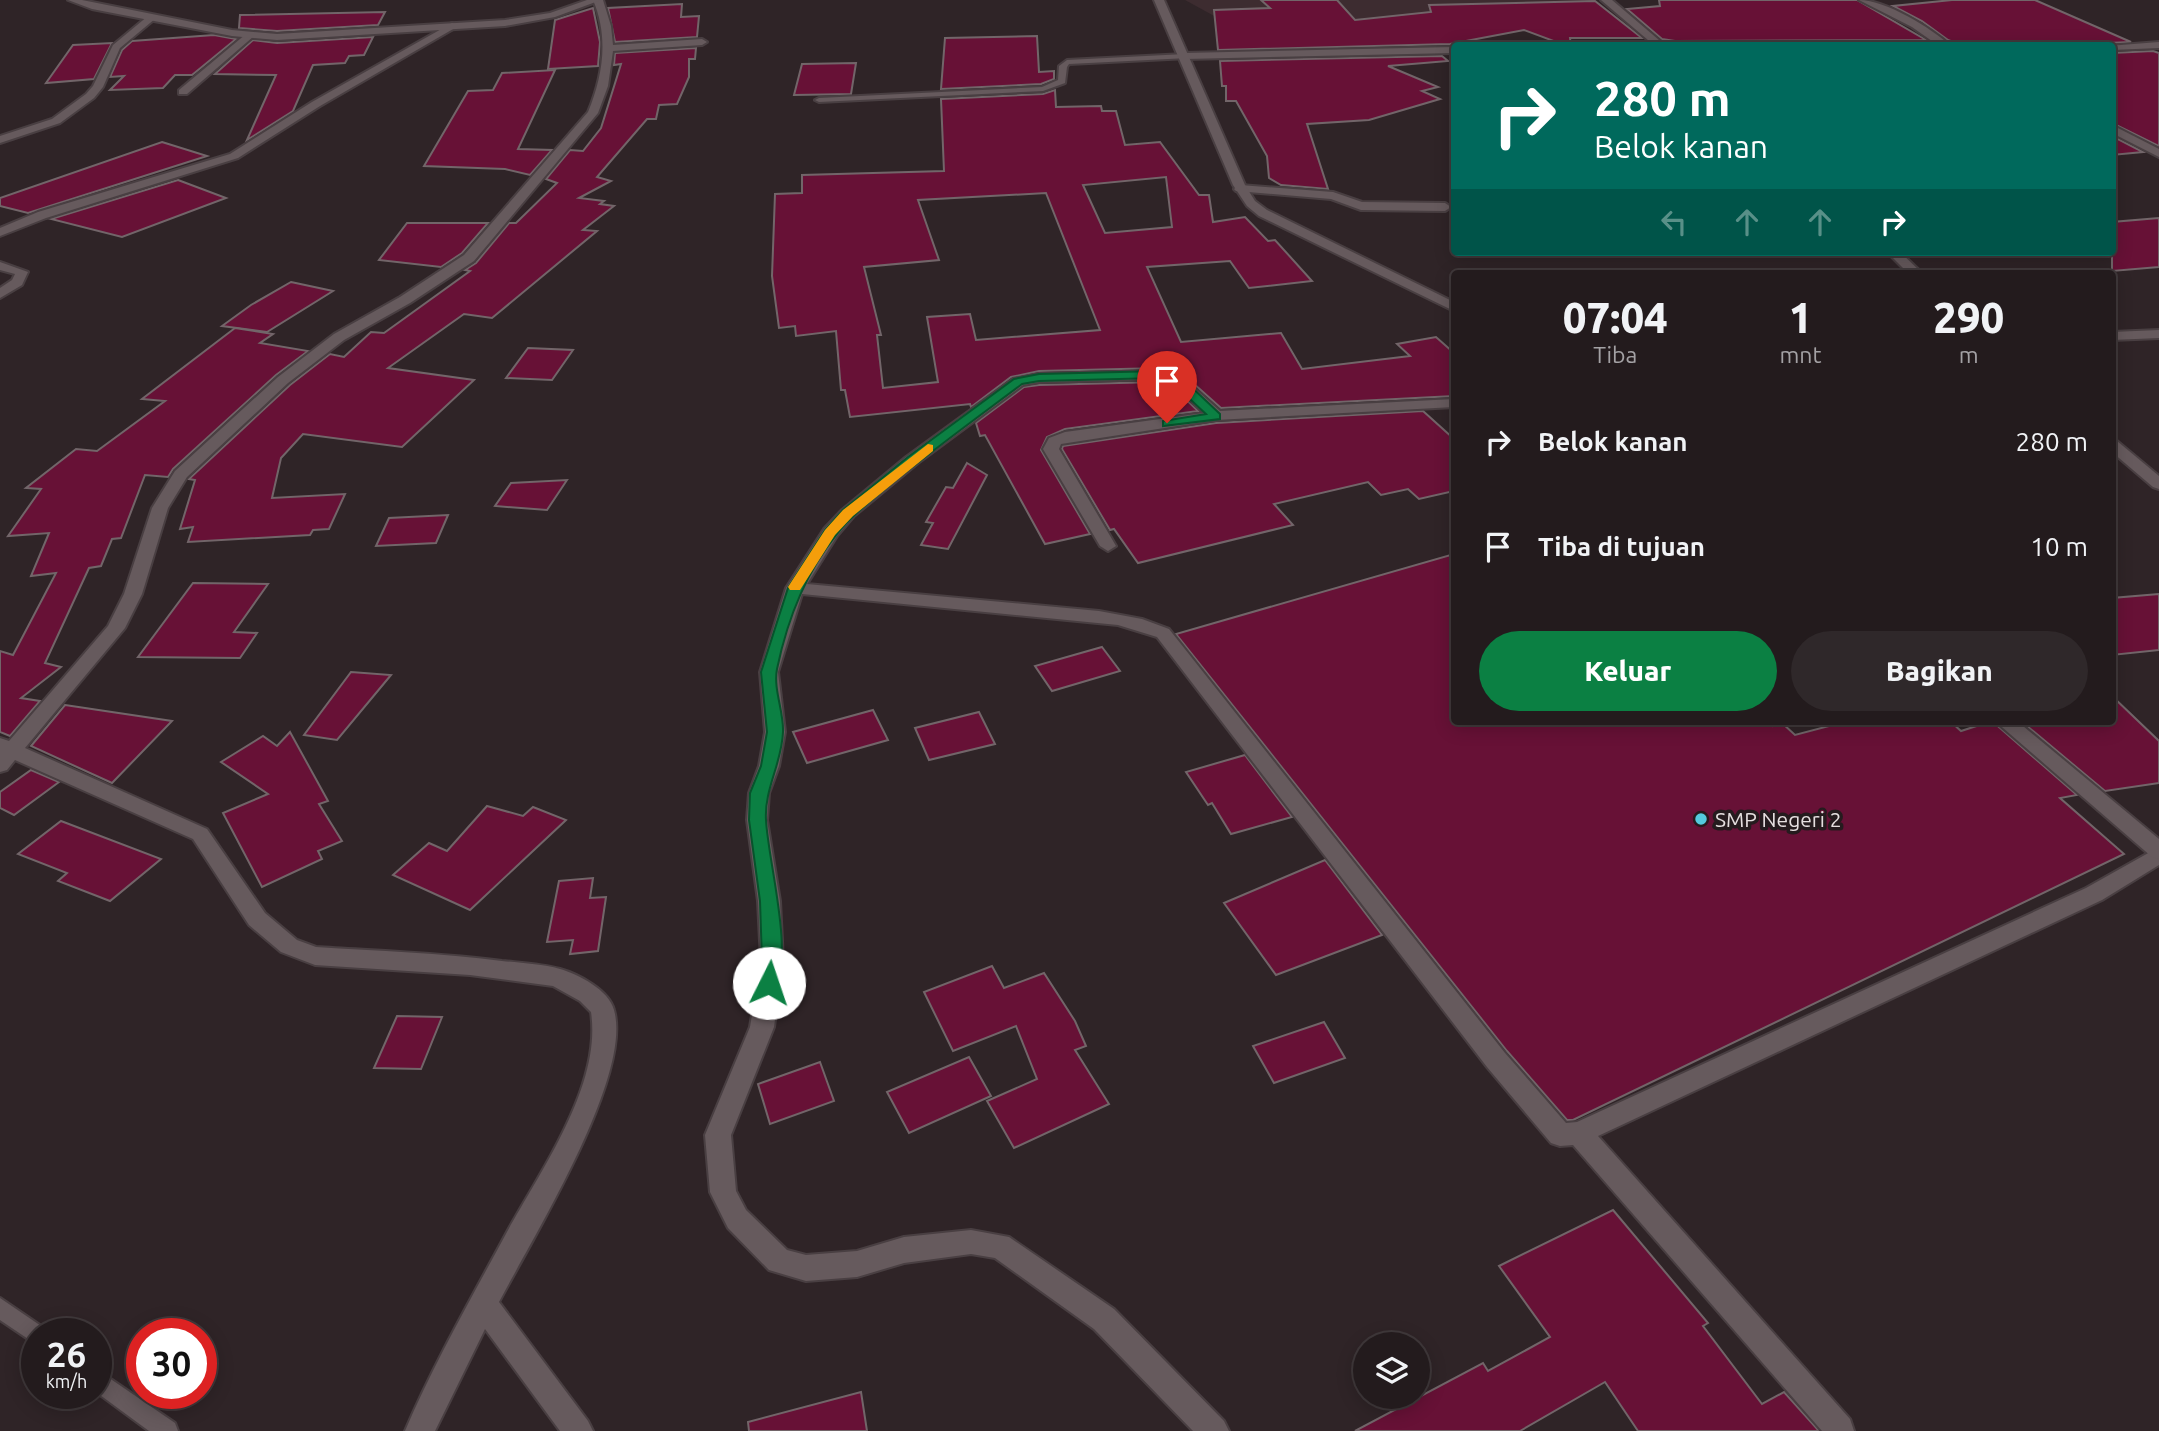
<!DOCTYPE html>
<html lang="id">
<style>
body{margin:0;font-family:Ubuntu,sans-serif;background:#2f282a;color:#f1f3f6;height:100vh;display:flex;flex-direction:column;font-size:26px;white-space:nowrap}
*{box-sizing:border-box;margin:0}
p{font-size:23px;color:#a3a1a4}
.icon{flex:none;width:38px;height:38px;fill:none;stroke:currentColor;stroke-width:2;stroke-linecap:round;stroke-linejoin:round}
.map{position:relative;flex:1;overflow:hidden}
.details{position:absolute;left:1451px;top:270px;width:665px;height:455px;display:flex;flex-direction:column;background:#231b1d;border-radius:7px;box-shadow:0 4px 18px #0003,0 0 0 2px #40393b}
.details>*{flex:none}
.top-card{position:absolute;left:1451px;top:42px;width:665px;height:214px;border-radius:7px;box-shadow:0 4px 18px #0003,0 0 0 2px #40393b;background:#00695c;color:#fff;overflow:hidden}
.tools{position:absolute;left:1353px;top:1332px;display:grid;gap:14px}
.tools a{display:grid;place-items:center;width:77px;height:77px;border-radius:50%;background:#231b1d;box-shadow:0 4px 18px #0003,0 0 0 2px #40393b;font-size:35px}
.speed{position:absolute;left:21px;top:1318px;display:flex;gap:14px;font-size:35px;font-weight:700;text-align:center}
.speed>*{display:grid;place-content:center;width:91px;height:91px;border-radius:50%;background:#231b1d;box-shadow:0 4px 18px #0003,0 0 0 2px #40393b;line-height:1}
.speed small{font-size:18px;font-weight:400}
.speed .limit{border:10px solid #d22;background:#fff;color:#111}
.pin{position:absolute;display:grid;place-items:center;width:60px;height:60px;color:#fff;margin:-72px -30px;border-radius:50% 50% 50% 0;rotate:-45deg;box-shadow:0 0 7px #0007}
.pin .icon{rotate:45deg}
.me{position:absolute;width:77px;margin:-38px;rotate:4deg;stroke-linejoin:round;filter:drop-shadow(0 0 5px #0008)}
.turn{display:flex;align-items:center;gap:24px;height:147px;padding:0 28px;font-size:32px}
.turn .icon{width:91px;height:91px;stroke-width:2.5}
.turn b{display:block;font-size:49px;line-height:60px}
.lanes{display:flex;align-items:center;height:66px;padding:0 28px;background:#0003;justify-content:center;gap:35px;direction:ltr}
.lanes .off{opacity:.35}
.eta{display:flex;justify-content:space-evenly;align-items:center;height:119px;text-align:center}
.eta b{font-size:42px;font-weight:800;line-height:49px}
.cta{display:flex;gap:14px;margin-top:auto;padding:14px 28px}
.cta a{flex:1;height:80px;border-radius:42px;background:#0b8043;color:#fff;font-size:28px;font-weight:800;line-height:80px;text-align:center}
.cta a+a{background:#2f282a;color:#f1f3f6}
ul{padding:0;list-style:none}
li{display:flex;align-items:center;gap:21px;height:105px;padding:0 28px}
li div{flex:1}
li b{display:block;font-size:26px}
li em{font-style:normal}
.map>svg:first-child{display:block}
.built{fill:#3d2c30}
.building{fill:#671136;stroke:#726569;stroke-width:2;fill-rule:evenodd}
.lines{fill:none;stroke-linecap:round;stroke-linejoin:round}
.service-casing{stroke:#493f42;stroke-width:4}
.minor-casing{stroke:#493f42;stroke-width:4}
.tertiary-casing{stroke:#493f42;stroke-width:4}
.service{fill:#665a5d;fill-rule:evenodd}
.minor{fill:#665a5d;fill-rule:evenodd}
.tertiary{fill:#665a5d;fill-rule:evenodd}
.route{fill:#0b8043;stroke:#07532c;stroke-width:2}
.slow{fill:#f59e0b}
.poi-dot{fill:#54cade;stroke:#251b1e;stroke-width:2.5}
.labels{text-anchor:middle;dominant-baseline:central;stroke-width:7;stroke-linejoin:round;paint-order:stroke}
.poi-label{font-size:21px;fill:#e6dfe0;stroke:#251b1e;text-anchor:start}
</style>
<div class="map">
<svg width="2159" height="1431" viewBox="0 0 2159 1431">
<rect width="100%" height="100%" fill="#2f2427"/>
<!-- built -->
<path class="built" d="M1185 0H1592L1603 14 1227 23Z"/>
<!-- building -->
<g class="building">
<path d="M1261 0H1337L1355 20 1431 12 1429 5 1595 1 1642 38H1570L1571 46H1567L1524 30 1450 44 1218 50 1214 10 1270 8Z"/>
<path d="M1659 0H1857L1926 40 1675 41 1662 39 1627 9 1660 6Z"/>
<path d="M1952 0H2035L2131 42 2061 45 2054 41 1964 46 1948 40 1922 21 1893 6Z"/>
<path d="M682 4 681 17 699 16 697 37 615 42 608 8Z"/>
<path d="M593 8 600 42 598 66 548 69 555 20Z"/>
<path d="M385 12 378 25 277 31 239 28 240 15Z"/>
<path d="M214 35 236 39 192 75H175L163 88 110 90 124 76 110 77 122 50 132 41Z"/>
<path d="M1037 36 1039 72 1054 71V79L1041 84 941 89 945 38Z"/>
<path d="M373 37 364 55 349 56 345 63 313 65 293 111 247 140 276 75 215 74 253 40 277 43Z"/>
<path d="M112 43 94 79 46 83 73 45Z"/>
<path d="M696 48 695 59H689V77L677 104 659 105 656 119H647L597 177 611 181 579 198 604 201 600 204 614 206 583 230 597 231 492 318 464 314 388 368 474 380 402 447 303 434 281 458 272 498 345 494 329 529 313 530 310 535 188 542 193 527 180 529 195 480 189 479 290 385 330 354 344 357 371 332 384 333 470 271 465 270 476 263 509 223H516L557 183 546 179 570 150 583 151 601 128 621 64 614 65 615 53Z"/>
<path d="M2153 51 2159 53V146L2112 123V53Z"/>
<path d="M1442 56 1448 61 1388 66 1438 87 1422 91 1440 99 1369 120 1307 124 1328 189 1281 185 1269 178 1267 156 1236 101H1226V86H1222L1220 61Z"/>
<path d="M856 63 851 94 794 95 802 64Z"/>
<path d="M555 70 518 149 552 150 530 175 505 169 424 166 468 91 493 90 502 73Z"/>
<path d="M1055 90 1056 107 1101 106 1102 111H1116L1125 145 1160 142 1199 195H1209L1213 222 1245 217 1268 241 1275 240 1312 281 1249 288 1230 261 1147 267 1181 342 1281 333 1302 369 1410 356 1397 344 1436 337 1454 353V396L1221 408 1185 376 1161 368 1039 371 1011 377 971 407 970 404 850 417 845 390H841L836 331 796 336 795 326 779 328 772 276 775 194 802 193V175L944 171 941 99 1043 94ZM1166 177 1172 227 1105 233 1083 185ZM1046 193 1100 330 976 340 970 314 927 317 938 382 883 388 877 335H881L864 267 939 260 918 200Z"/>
<path d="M2112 136 2143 152 2112 155Z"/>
<path d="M162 142 207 156 28 213 0 206V198Z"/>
<path d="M178 180 226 198 122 237 51 219Z"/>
<path d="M2159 218V267L2112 271V222Z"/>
<path d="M407 223H488L462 253 441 267 379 260Z"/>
<path d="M291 282 333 291 267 332 222 326 251 305Z"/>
<path d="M235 328 273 334 260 343 308 351 276 375 173 469 168 477 145 475 121 538 112 539 101 566 89 568 45 663 61 667 21 698 40 701 10 736 0 732V651L13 655 56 573 31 576 49 533 8 536 41 489 26 488 76 449 97 451 165 401 142 399Z"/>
<path d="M528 348 573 350 552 380 506 378Z"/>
<path d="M1159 382 1172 386 1198 411 1065 429 1047 437 1041 450 1090 534 1045 544 985 435 980 436 976 423 1024 387 1039 385Z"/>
<path d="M1423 411 1454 439V491L1419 499 1408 489 1381 495 1368 482 1274 504 1293 525 1138 563 1114 529 1110 530 1062 449 1063 446 1216 423Z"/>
<path d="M967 463 987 475 948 549 921 545 933 523 926 522 946 487 953 488Z"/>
<path d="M567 480 547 510 495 506 511 483Z"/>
<path d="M448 515 436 543 376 546 389 518Z"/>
<path d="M1454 554V721H1768L1773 726 1782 723 1795 735 1848 721H1950L1961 731 1992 721 2077 795 2060 798 2124 854 1573 1120H1567L1507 1051 1176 634Z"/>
<path d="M193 583 268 584 234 632 257 633 240 658 138 657Z"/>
<path d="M2159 594V650L2112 655V598Z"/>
<path d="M1102 647 1120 671 1052 691 1035 666Z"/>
<path d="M351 672 391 675 337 740 304 735Z"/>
<path d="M2112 696 2159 741V783L2105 791 2021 721H2112Z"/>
<path d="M65 705 172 721 112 783 31 746Z"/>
<path d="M873 710 888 740 807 763 793 732Z"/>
<path d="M979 712 995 744 929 760 915 728Z"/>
<path d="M290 732 328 801 319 804 342 841 318 851 322 859 262 887 223 813 268 794 221 762 263 736 277 746Z"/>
<path d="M1245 755 1292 817 1231 834 1212 803 1208 805 1186 772Z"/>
<path d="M31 770 59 782 14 815 0 808V792Z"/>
<path d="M487 806 523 816 533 807 566 820 470 910 393 875 429 843 447 851Z"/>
<path d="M61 821 161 859 110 901 58 881 67 873 18 854Z"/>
<path d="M1325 860 1382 935 1276 975 1224 903Z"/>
<path d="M593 878 590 898 606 897 598 951 570 954 573 940 547 942 559 881Z"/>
<path d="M992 966 1004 988 1044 973 1075 1021 1086 1046 1075 1050 1109 1104 1014 1148 987 1101 1037 1079 1016 1026 953 1051 924 992Z"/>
<path d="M397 1016 442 1017 421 1069 374 1068Z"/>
<path d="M1324 1022 1345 1058 1274 1083 1253 1046Z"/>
<path d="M969 1057 991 1096 909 1133 887 1092Z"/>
<path d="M820 1062 834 1101 770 1124 758 1084Z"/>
<path d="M1613 1210 1708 1323 1703 1326 1762 1404 1784 1392 1819 1431H1638L1605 1382 1520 1431H1355L1483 1363 1488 1371 1550 1337 1499 1266Z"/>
<path d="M861 1392 867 1431H749L748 1422Z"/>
</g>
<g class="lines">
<defs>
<g id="service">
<path d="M1185 54 1188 58 1069 64 1067 67 1065 83 1043 91 819 102 815 100 819 98 1042 87 1058 80 1059 66 1067 60Z"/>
<path d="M0 1298 44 1328 47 1334H37V1345L0 1320Z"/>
<path d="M96 1369 175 1423 178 1431H149L96 1392Z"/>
</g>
<g id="minor">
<path d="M593 0H603L611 26 613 45 702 39 707 42 702 45 613 51 608 86 598 113 474 261 410 303 344 340 288 383 187 477 168 508 142 594 125 628 25 748 207 829 265 913 297 940 316 947C378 951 441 953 502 961 521 963 542 964 560 969 578 974 609 990 614 1010 633 1076 532 1239 499 1302L588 1421 593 1431H560L485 1329 435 1431H405C434 1363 472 1297 507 1232 541 1170 602 1085 591 1012L580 1001 553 986 470 975 315 965 281 952 249 925 193 839 15 760 7 770 0 772V738L9 741 108 626 124 594 152 508 175 471 278 377 334 334 400 297 464 255 588 112C603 76 609 37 593 0Z"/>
<path d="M1601 0H1612L1666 46H1655Z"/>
<path d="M1859 0C1886 0 1931 28 1951 46H1939L1912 27Z"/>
<path d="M148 16 156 18 120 48 103 87 94 98 60 123 0 143V136L52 119 86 94 93 86 113 45Z"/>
<path d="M452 23 460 25 320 106 238 158 46 218 0 236V228L38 212 230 154 312 102Z"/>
<path d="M246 34 254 36 187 94H179V90Z"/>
<path d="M2159 42V48L2112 50V46H2108Z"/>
<path d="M1454 47V53L1185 59 1180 56 1185 53Z"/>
<path d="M2112 125 2159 149V157L2112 133Z"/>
<path d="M1240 185 1333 192 1362 202 1445 203 1451 207 1445 211 1361 210 1331 199 1236 191 1234 189Z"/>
<path d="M1887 252H1900L1922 273H1908Z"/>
<path d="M0 262 28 272 22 285 0 298V288L12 280 15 274 0 270Z"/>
<path d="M2159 330V338L2112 340V332Z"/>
<path d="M1160 371 1183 378 1220 411 1454 399V407L1216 420 1061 444 1059 449 1116 546 1108 551 1100 546 1043 449 1049 438 1065 432 1204 413 1173 384 1159 379 1039 382 1023 385 918 463 854 516 837 536 807 584 1099 611 1142 619 1169 629 1505 1053 1566 1123 1577 1122 2086 888 2159 847V865L2102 900 1598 1136 1850 1419 1854 1431H1822L1573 1145 1560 1146 1551 1143 1487 1067 1157 637 1118 625 802 594 778 672 785 732 779 766 769 793 767 820 780 901 783 961 774 1027 731 1135 736 1191 746 1210 787 1250 806 1255 857 1251 904 1237 971 1230 1009 1237 1114 1309 1224 1421 1229 1431H1193L1094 1329 995 1258 971 1254 904 1263 857 1277 806 1281 769 1270 728 1228 710 1192 705 1135 750 1027 761 961 758 901 747 820 749 793 759 766 765 732 760 672 786 588 824 529 842 510 906 457 1013 379 1039 374Z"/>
<path d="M2112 439 2117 441 2159 476V489L2153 487 2112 452Z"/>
</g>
<g id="tertiary">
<path d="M68 0H82L232 30 277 34 505 20 550 13 587 0H601L555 17 505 26 277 40 232 36 92 9Z"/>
<path d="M1154 0H1164L1245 185 1255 201 1267 210 1454 302V311L1259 216 1247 206 1233 185Z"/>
<path d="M1995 721H2017L2159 839V859L2152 857Z"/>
</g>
</defs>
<!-- service casing -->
<use href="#service" class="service-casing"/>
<!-- minor casing -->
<use href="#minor" class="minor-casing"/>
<!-- tertiary casing -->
<use href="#tertiary" class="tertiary-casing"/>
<!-- service -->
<use href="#service" class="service"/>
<!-- minor -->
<use href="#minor" class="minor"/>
<!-- tertiary -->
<use href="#tertiary" class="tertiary"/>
</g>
<!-- route -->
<path class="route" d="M1160 371 1183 379 1220 414V419L1163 426V421L1206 414 1174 384 1159 378 1039 381 1022 384C978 417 934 449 891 484 872 500 852 515 837 534 806 572 787 621 777 669 773 689 784 712 783 732 782 763 764 789 766 820 768 861 794 953 775 988L769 990 762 988 759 983 762 961 760 901 749 820 750 793 761 766 767 732 761 672 788 588 825 530 843 510 908 457 1014 379 1039 374Z"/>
<!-- slow -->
<path class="slow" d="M928 444 933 445V451L853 516 835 535 800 590H790L788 587 825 530 843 510Z"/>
<!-- markers -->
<circle class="poi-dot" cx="1701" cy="819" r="7"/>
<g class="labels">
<!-- poi labels -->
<g class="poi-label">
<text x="1715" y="819">SMP Negeri 2</text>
</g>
</g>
</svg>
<div class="tools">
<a><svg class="icon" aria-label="layers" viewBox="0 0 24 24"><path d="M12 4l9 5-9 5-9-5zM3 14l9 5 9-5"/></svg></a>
</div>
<div class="speed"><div>26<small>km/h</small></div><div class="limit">30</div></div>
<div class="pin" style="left:1167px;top:423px;background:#d93025"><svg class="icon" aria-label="arrive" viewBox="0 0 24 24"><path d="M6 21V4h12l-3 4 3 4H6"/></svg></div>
<svg class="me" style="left:769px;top:983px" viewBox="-20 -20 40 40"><circle r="19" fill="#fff"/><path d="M0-13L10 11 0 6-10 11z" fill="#0b8043"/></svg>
<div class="top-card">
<div class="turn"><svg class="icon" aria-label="right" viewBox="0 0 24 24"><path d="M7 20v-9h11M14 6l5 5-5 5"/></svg><div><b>280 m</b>Belok kanan</div></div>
<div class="lanes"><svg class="icon off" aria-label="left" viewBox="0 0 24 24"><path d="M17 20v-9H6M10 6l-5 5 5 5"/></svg><svg class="icon off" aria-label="ahead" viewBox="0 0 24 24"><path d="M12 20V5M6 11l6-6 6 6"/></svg><svg class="icon off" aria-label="ahead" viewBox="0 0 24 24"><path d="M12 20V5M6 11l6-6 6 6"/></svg><svg class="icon" aria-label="right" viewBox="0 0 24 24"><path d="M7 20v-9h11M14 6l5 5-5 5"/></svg></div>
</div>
<section class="details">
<div class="eta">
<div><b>07:04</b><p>Tiba</p></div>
<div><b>1</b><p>mnt</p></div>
<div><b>290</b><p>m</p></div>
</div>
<ul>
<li><svg class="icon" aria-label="right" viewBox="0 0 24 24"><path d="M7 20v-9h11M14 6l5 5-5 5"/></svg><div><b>Belok kanan</b></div><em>280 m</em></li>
<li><svg class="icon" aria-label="arrive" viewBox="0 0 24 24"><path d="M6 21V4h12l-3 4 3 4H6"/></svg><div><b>Tiba di tujuan</b></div><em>10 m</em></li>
</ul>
<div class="cta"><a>Keluar</a><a>Bagikan</a></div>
</section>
</div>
